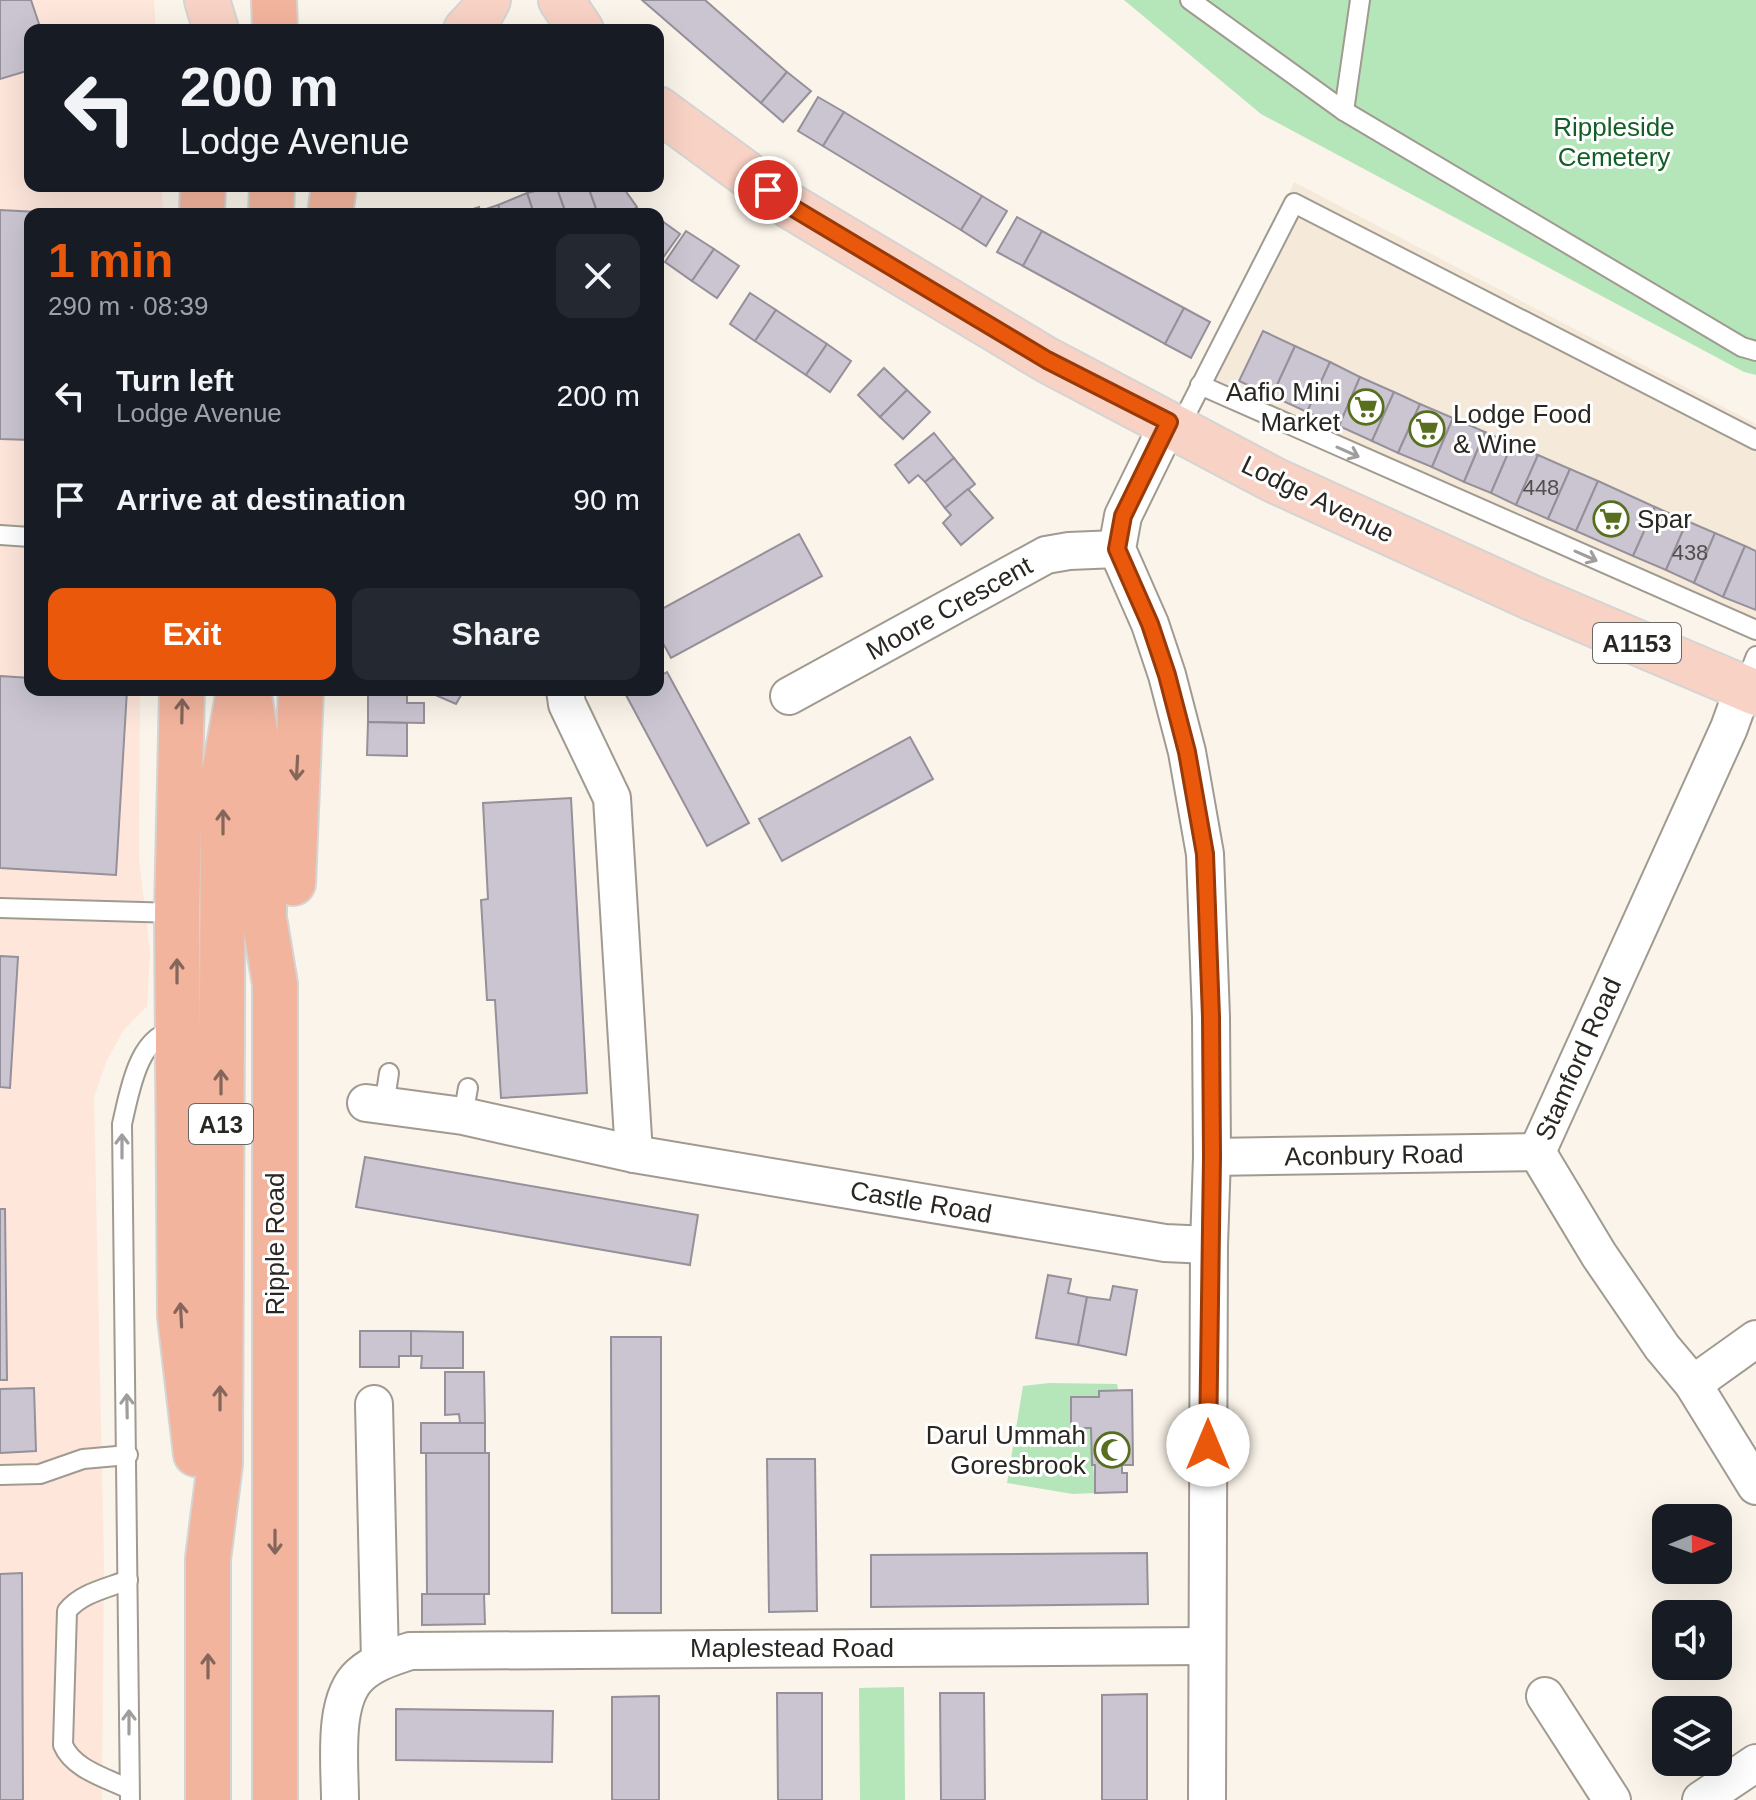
<!DOCTYPE html>
<meta charset="utf-8">
<style>
body{margin:0;font-family:Helvetica,sans-serif;background:#242831;color:#f1f3f6;height:100vh;display:flex;flex-direction:column;font-size:30px;white-space:nowrap}
*{box-sizing:border-box;margin:0}
p{font-size:26px;color:#9ea1a6}
.icon{flex:none;width:44px;height:44px;fill:none;stroke:currentColor;stroke-width:2;stroke-linecap:round;stroke-linejoin:round}
.map{position:relative;flex:1;overflow:hidden}
.sheet{position:absolute;left:24px;top:208px;width:640px;height:488px;display:flex;flex-direction:column;background:#171b24;border-radius:16px;box-shadow:0 8px 32px #0002}
.sheet>*{flex:none}
.top-card{position:absolute;left:24px;top:24px;width:640px;height:168px;border-radius:16px;box-shadow:0 8px 32px #0002;background:#171b24;color:#f1f3f6;overflow:hidden}
.needle{width:52px;rotate:89deg}
.fabs{position:absolute;left:1652px;top:1504px;display:grid;gap:16px}
.fabs a{display:grid;place-items:center;width:80px;height:80px;border-radius:16px;background:#171b24;box-shadow:0 8px 32px #0002;font-size:40px}
.pin{position:absolute;display:grid;place-items:center;width:68px;height:68px;color:#fff;margin:-34px;border:4px solid #fff;border-radius:50%;box-shadow:0 2px 8px #0007}
.me{position:absolute;width:88px;margin:-44px;rotate:0deg;stroke-linejoin:round;filter:drop-shadow(0 0 6px #0008)}
.turn{display:flex;align-items:center;gap:28px;height:168px;padding:0 24px;font-size:36px}
.turn .icon{width:104px;height:104px;stroke-width:2.5}
.turn b{display:block;font-size:56px;line-height:68px}
.round{display:grid;place-items:center;flex:none;width:84px;height:84px;border-radius:16px;background:#242831}
.head{display:flex;align-items:center;justify-content:space-between;height:136px;padding:0 24px}
h1{font-size:48px;font-weight:700;line-height:60px;color:#ea580c}
.primary-button{display:flex;gap:16px;margin-top:auto;padding:16px 24px}
.primary-button a{flex:1;height:92px;border-radius:16px;background:#ea580c;color:#fff;font-size:32px;font-weight:700;line-height:92px;text-align:center}
.primary-button a+a{background:#242831;color:#f1f3f6}
ul{padding:0;list-style:none}
li{display:flex;align-items:center;gap:24px;height:104px;padding:0 24px}
li div{flex:1}
li b{display:block;font-size:30px}
li em{font-style:normal}
.map>svg:first-child{display:block}
.built{fill:#f5ead9}
.industrial{fill:#fee6db}
.green{fill:#b5e6b9}
.building{fill:#cac5d0;stroke:#95909a;stroke-width:2}
.lines{fill:none;stroke-linecap:round;stroke-linejoin:round}
.lane-casing{stroke:#a09a90;stroke-width:22}
.street-casing{stroke:#a09a90;stroke-width:40}
.primary-casing{stroke:#d4d4d3;stroke-width:48}
.highway-casing{stroke:#d4d4d3;stroke-width:48}
.lane{stroke:#fff;stroke-width:18}
.street{stroke:#fff;stroke-width:36}
.primary{stroke:#f8d2c4;stroke-width:44}
.highway{stroke:#f3b49d;stroke-width:44}
.oneway{stroke:#9f9e9c}
.oneway2{stroke:#84665a}
.route-casing{stroke:#983908;stroke-width:20}
.route{stroke:#ea580c;stroke-width:14}
.labels{text-anchor:middle;dominant-baseline:central;stroke-width:6;stroke-linejoin:round;paint-order:stroke}
.number-label{font-size:22px;fill:#524e4e}
.shield{fill:#fff;stroke:#6a6865;stroke-width:2}
.shield-label{font-size:24px;font-weight:bold;fill:#2a2723}
.park-label{font-size:26px;fill:#125e25;stroke:#fff}
.poi-label{font-size:26px;fill:#2a2723;stroke:#fff;text-anchor:end}
.street-label{font-size:26px;fill:#2a2723;stroke:#fff}
</style>
<div class="map">
<svg width="1756" height="1800" viewBox="0 0 1756 1800">
<rect width="100%" height="100%" fill="#fbf4ea"/>
<!-- built -->
<path class="built" d="M1294 182 1756 424V635L1208 385Z"/>
<!-- industrial -->
<path class="industrial" d="M0 0H154L156 30H30V186H162L163 214H30V690H140L139 858 150 953 147 1006 123 1031 107 1060 94 1097 104 1563 102 1800H0Z"/>
<!-- green -->
<g class="green">
<path d="M1124 0H1756V375L1744 372 1261 114Z"/>
<path d="M1049 1383 1117 1384 1118 1390 1099 1391V1397L1071 1398V1428H1091L1095 1493 1073 1494 1007 1483 1023 1386Z"/>
<path d="M904 1687 905 1800H860L859 1688Z"/>
</g>
<!-- building -->
<g class="building">
<path d="M0 0H31L41 30H30V70L0 79Z"/>
<path d="M642 0H705L787 72 761 103Z"/>
<path d="M787 72 811 91 783 122 761 103Z"/>
<path d="M818 97 844 112 823 146 798 131Z"/>
<path d="M844 112 982 196 961 230 823 146Z"/>
<path d="M556 186H588L598 214H566Z"/>
<path d="M556 186 566 214H534L527 193Z"/>
<path d="M588 186H622L637 207 627 214H598Z"/>
<path d="M527 193 534 214H501L498 205Z"/>
<path d="M982 196 1007 211 986 246 961 230Z"/>
<path d="M498 205 501 214H468L467 211 479 207 480 211Z"/>
<path d="M0 210 77 214H30V440L0 439Z"/>
<path d="M1017 217 1042 231 1023 266 997 252Z"/>
<path d="M658 218 680 234 662 259 658 256Z"/>
<path d="M686 231 714 249 692 281 665 262Z"/>
<path d="M1042 231 1184 308 1165 344 1023 266Z"/>
<path d="M714 249 739 266 717 298 692 281Z"/>
<path d="M750 293 776 310 755 341 730 324Z"/>
<path d="M1184 308 1210 322 1191 358 1165 344Z"/>
<path d="M776 310 827 344 806 375 755 341Z"/>
<path d="M1263 331 1295 346 1272 396 1239 381Z"/>
<path d="M827 344 851 361 830 392 806 375Z"/>
<path d="M1295 346 1330 362 1307 412 1272 396Z"/>
<path d="M1330 362 1360 377 1339 426 1307 412Z"/>
<path d="M884 368 907 390 880 417 858 395Z"/>
<path d="M1360 377 1394 392 1372 441 1339 426Z"/>
<path d="M907 390 930 412 903 439 880 417Z"/>
<path d="M1394 392 1420 404 1398 453 1372 441Z"/>
<path d="M1420 404 1453 418 1432 467 1398 453Z"/>
<path d="M1453 418 1485 432 1464 482 1432 467Z"/>
<path d="M1485 432 1512 444 1491 493 1464 482Z"/>
<path d="M934 433 954 458 925 482 918 475 909 483 895 465Z"/>
<path d="M1512 444 1538 455 1516 505 1491 493Z"/>
<path d="M1538 455 1570 469 1548 519 1516 505Z"/>
<path d="M954 458 975 484 945 508 925 482Z"/>
<path d="M1570 469 1598 481 1576 531 1548 519Z"/>
<path d="M1598 481 1655 507 1633 556 1576 531Z"/>
<path d="M968 489 993 518 961 545 943 523 951 515 945 508Z"/>
<path d="M1655 507 1687 521 1666 570 1633 556Z"/>
<path d="M1687 521 1715 533 1694 583 1666 570Z"/>
<path d="M1715 533 1745 546 1723 597 1694 583Z"/>
<path d="M799 534 822 576 671 658 658 634V611Z"/>
<path d="M1745 546 1756 551V610L1723 597Z"/>
<path d="M667 672 749 823 707 846 626 695 634 690H658V677Z"/>
<path d="M0 676 30 678V690H127L116 875 0 868Z"/>
<path d="M368 690H407V703H424V723L368 722Z"/>
<path d="M424 690H464L456 704Z"/>
<path d="M368 722 407 723V756L367 755Z"/>
<path d="M910 737 933 779 782 861 759 819Z"/>
<path d="M571 798 587 1093 501 1098 495 1000H487L481 900 488 899 483 803Z"/>
<path d="M0 956 18 957 10 1088 0 1087Z"/>
<path d="M365 1157 698 1215 690 1265 356 1207Z"/>
<path d="M0 1209H5L7 1380H0Z"/>
<path d="M1048 1275 1071 1279 1068 1293 1087 1297 1078 1345 1036 1338Z"/>
<path d="M1113 1286 1137 1290 1126 1355 1078 1345 1087 1297 1110 1300Z"/>
<path d="M360 1331H411V1356H399V1367H360Z"/>
<path d="M411 1331 463 1332V1368H421L422 1356H411Z"/>
<path d="M611 1337H661V1613H612Z"/>
<path d="M445 1372H484L485 1423H460L459 1414 445 1415Z"/>
<path d="M34 1388 36 1451 0 1453V1389Z"/>
<path d="M1132 1390 1133 1465H1122V1473H1127V1492L1095 1493V1465H1092L1091 1428H1071V1397H1099V1391Z"/>
<rect x="421" y="1423" width="64" height="30"/>
<path d="M426 1453H489V1594H427Z"/>
<path d="M767 1459H815L817 1611 769 1612Z"/>
<path d="M1147 1553 1148 1604 871 1607V1555Z"/>
<path d="M22 1573 23 1800H0V1574Z"/>
<path d="M422 1594H484L485 1624 422 1625Z"/>
<path d="M777 1693H822V1800H778Z"/>
<path d="M940 1693H984L985 1800H941Z"/>
<path d="M1147 1694V1800H1102V1695Z"/>
<path d="M659 1696V1800H612V1697Z"/>
<path d="M396 1709 553 1711 552 1762 396 1760Z"/>
</g>
<g class="lines">
<defs>
<g id="lane">
<path d="M1190 0 1344 111 1742 347 1756 351"/>
<path d="M1344 111 1360 0"/>
<path d="M1200 385 1756 630"/>
<path d="M1179 428 1294 203 1756 440"/>
<path d="M0 535 30 537"/>
<path d="M1743 689 1756 656"/>
<path d="M0 908 177 913"/>
<path d="M384 1106 389 1073"/>
<path d="M463 1116 468 1088"/>
<path d="M0 1475 40 1474 83 1459 128 1455"/>
<path d="M128 1580C108 1588 81 1593 67 1611L63 1745C73 1769 106 1778 129 1789"/>
<path d="M130 1800 122 1124C129 1095 138 1032 177 1031"/>
</g>
<g id="street">
<path d="M1169 422 1123 516 1117 549 1150 624 1167 675 1187 752 1205 854 1211 1017 1212 1157 1209 1245 1207 1800"/>
<path d="M565 690 567 704 612 798 634 1154"/>
<path d="M789 696 1046 555 1069 551 1117 549"/>
<path d="M366 1103 463 1116 634 1154 1165 1243 1209 1245"/>
<path d="M1537 1152 1729 728 1743 689"/>
<path d="M1537 1152 1599 1255 1662 1347 1693 1384 1756 1486"/>
<path d="M1212 1157 1537 1152"/>
<path d="M1693 1384 1756 1339"/>
<path d="M374 1404 380 1661"/>
<path d="M1545 1696 1612 1800"/>
<path d="M340 1800C340 1765 332 1700 360 1675 374 1662 393 1657 410 1651L1206 1646"/>
<path d="M1701 1800 1756 1763"/>
</g>
<g id="primary">
<path d="M207 0 216 30"/>
<path d="M561 0 581 30"/>
<path d="M466 30 480 15 488 0"/>
<path d="M658 109 790 206 1047 360 1274 480 1530 597 1756 693"/>
</g>
<g id="highway">
<path d="M274 0 275 30"/>
<path d="M202 214 203 186"/>
<path d="M271 214 272 186"/>
<path d="M330 214 334 186"/>
<path d="M182 690 177 913 180 1316 196 1454"/>
<path d="M248 690 264 784V918L275 984V1800"/>
<path d="M293 883 301 690"/>
<path d="M208 1800V1559L220 1464 223 778 238 696"/>
</g>
</defs>
<!-- lane casing -->
<use href="#lane" class="lane-casing"/>
<!-- street casing -->
<use href="#street" class="street-casing"/>
<!-- primary casing -->
<use href="#primary" class="primary-casing"/>
<!-- highway casing -->
<use href="#highway" class="highway-casing"/>
<!-- lane -->
<use href="#lane" class="lane"/>
<!-- street -->
<use href="#street" class="street"/>
<!-- primary -->
<use href="#primary" class="primary"/>
<!-- highway -->
<use href="#highway" class="highway"/>
</g>
<!-- one-way arrows -->
<defs><path id="oneway-shaft" d="M-6 0H5M1.5-3L5.5 0L1.5 3" fill="none" stroke-width="1.6" stroke-linecap="round" stroke-linejoin="round" transform="scale(2)"/></defs>
<g class="oneway">
<use href="#oneway-shaft" transform="translate(1348 452) rotate(24)"/>
<use href="#oneway-shaft" transform="translate(1586 556) rotate(24)"/>
<use href="#oneway-shaft" transform="translate(122 1146) rotate(-90)"/>
<use href="#oneway-shaft" transform="translate(127 1406) rotate(-91)"/>
<use href="#oneway-shaft" transform="translate(129 1722) rotate(-90)"/>
</g>
<g class="oneway2">
<use href="#oneway-shaft" transform="translate(182 711) rotate(-89)"/>
<use href="#oneway-shaft" transform="translate(297 768) rotate(93)"/>
<use href="#oneway-shaft" transform="translate(223 822) rotate(-90)"/>
<use href="#oneway-shaft" transform="translate(177 971) rotate(-90)"/>
<use href="#oneway-shaft" transform="translate(221 1082) rotate(-90)"/>
<use href="#oneway-shaft" transform="translate(181 1315) rotate(-93)"/>
<use href="#oneway-shaft" transform="translate(220 1398) rotate(-90)"/>
<use href="#oneway-shaft" transform="translate(275 1542) rotate(90)"/>
<use href="#oneway-shaft" transform="translate(208 1666) rotate(-90)"/>
</g>
<g class="lines">
<defs>
<path id="route" d="M768 190 790 206 1047 360 1169 422 1123 516 1117 549 1150 624 1167 675 1187 752 1205 854 1211 1017 1212 1157 1208 1445"/>
</defs>
<!-- route casing -->
<use href="#route" class="route-casing"/>
<!-- route -->
<use href="#route" class="route"/>
</g>
<!-- icons -->
<defs>
<symbol id="supermarket-ring" viewBox="-11 -11 22 22"><circle r="9.5" fill="#fff" stroke="#586f1f" stroke-width="1.5"/><path d="M-6-5.5h2.5l.6 2H6L4.5 2H-2.5L-4.4-4H-6ZM-1.5 3.2a1.3 1.3 0 1 0 .1 0ZM3 3.2a1.3 1.3 0 1 0 .1 0Z" fill="#586f1f"/></symbol>
<symbol id="mosque-ring" viewBox="-11 -11 22 22"><circle r="9.5" fill="#fff" stroke="#586f1f" stroke-width="1.5"/><path d="M3.5-4.9A6 6 0 1 0 3.5 4.9A5 5 0 1 1 3.5-4.9Z" fill="#586f1f"/></symbol>
</defs>
<g fill-rule="evenodd">
<use href="#supermarket-ring" x="1346" y="387" width="40" height="40"/>
<use href="#supermarket-ring" x="1407" y="409" width="40" height="40"/>
<use href="#supermarket-ring" x="1591" y="499" width="40" height="40"/>
<use href="#mosque-ring" x="1092" y="1430" width="40" height="40"/>
</g>
<g class="labels">
<!-- number labels -->
<g class="number-label">
<text x="1541" y="487">448</text>
<text x="1690" y="552">438</text>
</g>
<!-- shield labels -->
<g class="shield">
<rect x="1593" y="623" width="88" height="40" rx="6"/>
<rect x="189" y="1104" width="64" height="40" rx="6"/>
</g>
<g class="shield-label">
<text x="1637" y="643">A1153</text>
<text x="221" y="1124">A13</text>
</g>
<!-- park labels -->
<g class="park-label">
<text x="1614" y="127">Rippleside<tspan x="1614" dy="30">Cemetery</tspan></text>
</g>
<!-- poi labels -->
<g class="poi-label">
<text x="1340" y="392">Aafio Mini<tspan x="1340" dy="30">Market</tspan></text>
<text x="1453" y="414" text-anchor="start">Lodge Food<tspan x="1453" dy="30">&amp; Wine</tspan></text>
<text x="1637" y="519" text-anchor="start">Spar</text>
<text x="1086" y="1435">Darul Ummah<tspan x="1086" dy="30">Goresbrook</tspan></text>
</g>
<!-- street labels -->
<g class="street-label">
<text transform="translate(1318 499) rotate(26)">Lodge Avenue</text>
<text transform="translate(949 608) rotate(-29)">Moore Crescent</text>
<text transform="translate(1578 1059) rotate(-66)">Stamford Road</text>
<text transform="translate(1374 1155) rotate(-1)">Aconbury Road</text>
<text transform="translate(921 1202) rotate(10)">Castle Road</text>
<text transform="translate(275 1244) rotate(-90)">Ripple Road</text>
<text x="792" y="1648">Maplestead Road</text>
</g>
</g>
</svg>
<div class="fabs">
<a><svg class="needle" viewBox="-14 -14 28 28"><path d="M0-13l5 13h-10z" fill="#e53935"/><path d="M0 13l5-13h-10z" fill="#9ea1a6"/></svg></a>
<a><svg class="icon" aria-label="sound" viewBox="0 0 24 24"><path d="M4 9h4l5-4v14l-5-4H4zM17 9q2 3 0 6"/></svg></a>
<a><svg class="icon" aria-label="layers" viewBox="0 0 24 24"><path d="M12 4l9 5-9 5-9-5zM3 14l9 5 9-5"/></svg></a>
</div>
<div class="pin" style="left:768px;top:190px;background:#d93025"><svg class="icon" aria-label="arrive" viewBox="0 0 24 24"><path d="M6 21V4h12l-3 4 3 4H6"/></svg></div>
<svg class="me" style="left:1208px;top:1445px" viewBox="-20 -20 40 40"><circle r="19" fill="#fff"/><path d="M0-13L10 11 0 6-10 11z" fill="#ea580c"/></svg>
<div class="top-card">
<div class="turn"><svg class="icon" aria-label="left" viewBox="0 0 24 24"><path d="M17 20v-9H6M10 6l-5 5 5 5"/></svg><div><b>200 m</b>Lodge Avenue</div></div>
</div>
<section class="sheet">
<div class="head"><div><h1>1 min</h1><p>290 m · 08:39</p></div><a class="round"><svg class="icon" aria-label="close" viewBox="0 0 24 24"><path d="M6 6l12 12M18 6L6 18"/></svg></a></div>
<ul>
<li><svg class="icon" aria-label="left" viewBox="0 0 24 24"><path d="M17 20v-9H6M10 6l-5 5 5 5"/></svg><div><b>Turn left</b><p>Lodge Avenue</p></div><em>200 m</em></li>
<li><svg class="icon" aria-label="arrive" viewBox="0 0 24 24"><path d="M6 21V4h12l-3 4 3 4H6"/></svg><div><b>Arrive at destination</b></div><em>90 m</em></li>
</ul>
<div class="primary-button"><a>Exit</a><a>Share</a></div>
</section>
</div>
